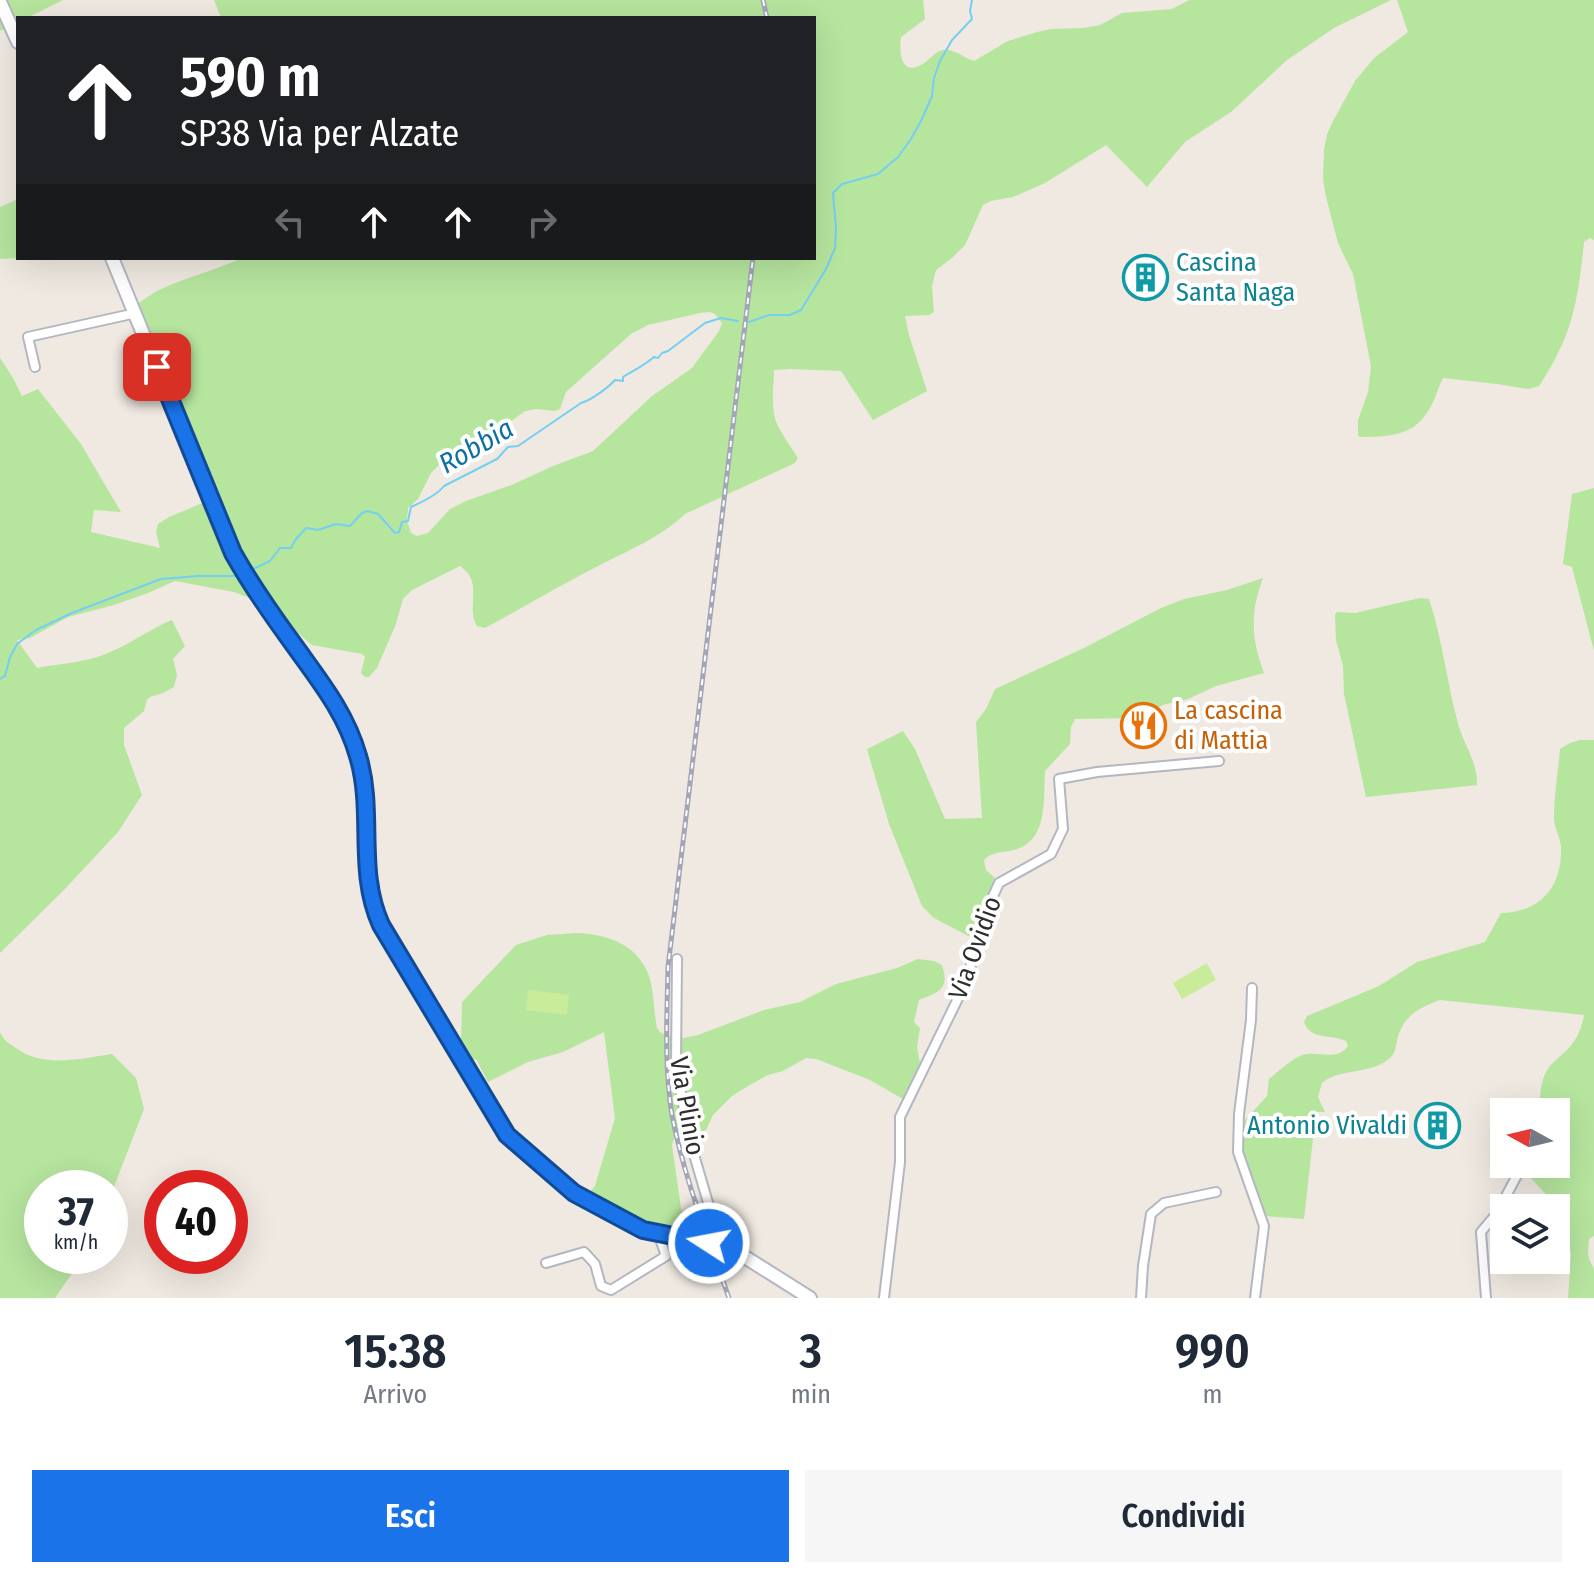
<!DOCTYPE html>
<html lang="it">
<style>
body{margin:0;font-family:"Fira Sans Condensed",sans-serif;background:#f6f6f7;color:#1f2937;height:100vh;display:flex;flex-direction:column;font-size:30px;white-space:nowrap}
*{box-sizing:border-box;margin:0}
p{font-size:26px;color:#747a83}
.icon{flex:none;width:44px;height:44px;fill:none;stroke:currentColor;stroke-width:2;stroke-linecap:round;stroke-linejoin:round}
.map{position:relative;height:1298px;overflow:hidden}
.panel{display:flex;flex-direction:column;background:#fff;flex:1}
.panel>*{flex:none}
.banner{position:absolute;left:16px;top:16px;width:800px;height:244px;border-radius:0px;box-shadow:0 8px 32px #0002;background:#202124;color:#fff;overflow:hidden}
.needle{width:52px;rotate:278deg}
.controls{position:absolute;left:1490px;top:1098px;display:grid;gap:16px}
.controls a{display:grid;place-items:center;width:80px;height:80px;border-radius:0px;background:#fff;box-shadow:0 8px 32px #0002;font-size:40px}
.speed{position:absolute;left:24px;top:1170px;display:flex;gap:16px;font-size:40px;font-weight:700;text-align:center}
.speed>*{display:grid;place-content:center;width:104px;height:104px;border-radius:50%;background:#fff;box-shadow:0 8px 32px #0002;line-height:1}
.speed small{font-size:20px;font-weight:400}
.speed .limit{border:12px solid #d22;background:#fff;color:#111}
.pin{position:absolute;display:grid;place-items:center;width:68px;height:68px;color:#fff;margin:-34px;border-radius:16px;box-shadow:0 4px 12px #0006}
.me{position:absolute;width:88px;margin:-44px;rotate:281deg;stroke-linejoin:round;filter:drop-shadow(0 0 6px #0008)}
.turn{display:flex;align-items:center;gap:28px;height:168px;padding:0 32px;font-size:36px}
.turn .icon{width:104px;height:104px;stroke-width:2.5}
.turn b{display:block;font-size:56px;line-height:68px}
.lanes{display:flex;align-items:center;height:76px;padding:0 32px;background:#0003;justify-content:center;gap:40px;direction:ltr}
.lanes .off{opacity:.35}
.eta{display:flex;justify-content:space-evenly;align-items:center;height:136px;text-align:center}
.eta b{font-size:48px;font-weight:600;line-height:56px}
.button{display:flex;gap:16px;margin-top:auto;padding:16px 32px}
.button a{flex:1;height:92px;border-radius:0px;background:#1a73e8;color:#fff;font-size:32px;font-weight:600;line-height:92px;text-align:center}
.button a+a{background:#f6f6f7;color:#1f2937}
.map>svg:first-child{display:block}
.green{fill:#b6e59e;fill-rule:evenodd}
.pitch{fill:#c9ec9a}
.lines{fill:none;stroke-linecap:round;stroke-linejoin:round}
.stream{stroke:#75cff0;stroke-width:2}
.street-casing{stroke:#b4b7c1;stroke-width:12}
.secondary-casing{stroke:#b4b7c1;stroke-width:16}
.street{stroke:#fff;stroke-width:8}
.secondary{stroke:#fff;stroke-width:12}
.rail-casing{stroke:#a3a6b8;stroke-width:5}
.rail{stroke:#fff;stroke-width:2;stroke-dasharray:6;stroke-linecap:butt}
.secondary-bridge-casing{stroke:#b4b7c1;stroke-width:16;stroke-linecap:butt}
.secondary-bridge{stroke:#fff;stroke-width:12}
.route-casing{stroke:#114b97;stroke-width:20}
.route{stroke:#1a73e8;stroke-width:14}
.labels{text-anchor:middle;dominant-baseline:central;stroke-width:8;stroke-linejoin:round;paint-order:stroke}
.culture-label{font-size:26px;fill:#0d838f;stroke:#fff;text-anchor:start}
.food-label{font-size:26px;fill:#c56008;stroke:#fff;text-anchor:start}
.street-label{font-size:26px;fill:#2e2e2e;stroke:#fff}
.water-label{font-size:28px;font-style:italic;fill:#0d6fa3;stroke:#fff}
</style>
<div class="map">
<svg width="1594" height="1298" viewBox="0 0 1594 1298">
<rect width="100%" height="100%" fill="#efe9e1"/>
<!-- green -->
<g class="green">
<path d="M0 0H63L27 18H18V22L0 31Z"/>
<path d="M214 0H923L925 19 901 37C899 50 900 76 921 65 929 61 934 52 943 50 953 48 964 58 974 61L1008 41 1037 32 1051 29 1083 28 1100 25 1122 13 1172 9 1189 0H1391L1334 28 1287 60 1231 112 1185 142 1147 187 1106 145 1045 183 1013 197 991 201 983 205 965 245 952 258 936 270 932 286 934 312 929 315 905 316 909 335 927 391 873 420 841 371 790 369 774 370C774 387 770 408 777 424 783 436 791 447 798 458L795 463 685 514C661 537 629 550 600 565 561 585 524 607 485 628L477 626C467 611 479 590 469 575 467 571 463 569 460 566L412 590 403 599 396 624 377 668 369 677H365L361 673 365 657 362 654 312 645 298 633 278 609 234 592 175 581 148 593 114 605 68 617 30 638 17 640 37 668C61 663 87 663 110 652 132 643 150 629 172 620L185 646 173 659 177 675 174 687 163 693 150 697 147 700 144 711 124 728V745L142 795 118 832 63 891 0 953V358L13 378 22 396 38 389 81 444 121 512 94 510 91 532 160 548 156 532 158 524 169 517 210 500 130 310C138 303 147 297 157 291 183 278 214 271 242 258H814V18H221ZM710 312 715 314 722 323 719 331 692 368 652 396 593 451 553 466 514 484 466 501 450 509 428 533 417 536 411 533 407 521 408 508 418 499 431 473 447 457 484 441 525 411 536 409 555 411 560 409 566 392 631 334 648 325 700 313Z"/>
<path d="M1397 0H1594V240L1590 238 1584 242C1580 280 1576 319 1558 353 1553 364 1546 375 1539 386L1528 389 1497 384 1443 378C1437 390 1434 404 1426 414 1412 436 1385 437 1361 437L1358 436V420L1368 392 1371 366 1353 274 1338 243 1326 197 1323 179 1324 150 1327 134 1333 121 1355 81 1374 58 1408 32Z"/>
<path d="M18 199V258H21L0 259V207Z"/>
<path d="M1594 488V651L1572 567 1563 564 1572 494Z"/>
<path d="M1263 578C1250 613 1251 638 1264 673L1216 686 1188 699 1163 705 1134 718 1075 719 1071 727 1070 744 1045 771C1043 798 1049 841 1014 850 1003 853 992 851 984 860L986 870 995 878 982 906 974 939 934 918 922 906 889 824 867 749 903 731 915 749 945 819 982 818 976 722 986 709 995 689 1084 648 1161 608 1184 599 1227 590Z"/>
<path d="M1420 598 1429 599C1443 641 1447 685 1459 727 1465 747 1478 763 1477 785L1366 797 1344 694 1343 666 1336 640 1335 615 1337 612 1355 613Z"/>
<path d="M1580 740H1594V1236L1589 1239 1588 1252 1589 1259 1594 1269V1298H1568L1571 1254 1560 1209 1526 1173 1530 1164H1556V1112H1541C1539 1100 1540 1085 1545 1074 1550 1063 1560 1057 1567 1050 1577 1040 1582 1028 1584 1015L1440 1000C1418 1008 1403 1016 1397 1040 1396 1047 1395 1053 1391 1057 1371 1076 1341 1067 1322 1083L1318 1097 1325 1112H1316L1304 1219 1265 1216 1242 1155 1245 1120 1267 1096 1269 1079C1279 1071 1289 1061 1300 1056 1316 1049 1336 1063 1348 1046L1346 1041C1332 1034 1311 1041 1304 1022L1307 1016 1379 986 1417 962 1485 942 1501 913C1540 912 1562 888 1561 848 1561 838 1554 828 1554 818 1554 795 1558 772 1560 749L1570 743Z"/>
<path d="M577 933C610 934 643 947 651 983 654 998 654 1013 657 1028L660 1032 666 1035 684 1038 698 1035 764 1010 800 1002 836 984 897 968 918 959 934 961 942 965C950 989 939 992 919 1000L914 1022 920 1028 917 1047 923 1081 910 1103 870 1080 816 1059 806 1058 783 1071 768 1075 748 1086 732 1096 713 1115 706 1130C696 1134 686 1133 675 1135L672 1145 681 1208 693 1237 630 1216 590 1192 595 1186 615 1118 604 1032 563 1052 528 1062 488 1082 476 1059 473 1061 461 1045 462 1002 516 945 547 935Z"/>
<path d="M0 1032C3 1039 7 1042 13 1046 42 1069 78 1059 112 1054L136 1078 144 1109 110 1197V1188H42V1256H84L55 1298H0Z"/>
</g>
<!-- pitch -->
<g class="pitch">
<path d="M1207 963 1216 980 1182 999 1173 983Z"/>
<path d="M528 990 569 995 567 1015 526 1010Z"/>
</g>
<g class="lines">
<!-- stream -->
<g class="stream">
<path d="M749 322 769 315H790L801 310 826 269 835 248 836 228 833 193 842 184 878 174 898 157 911 139 922 119 932 96 934 78 940 61 952 40 972 19 970 11 972 0"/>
<path d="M251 570 270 561 280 548H291L296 539 306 528 318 530 336 524 350 526 362 513 367 511 378 514 395 533 399 532 402 522 408 521 411 507C420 503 438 494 444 486L497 459 508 447 518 446 581 403C590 401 609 387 615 380L623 381V377C633 371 645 365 654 357L658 358 662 353 668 351 705 323 721 318 738 321"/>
<path d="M0 679 5 676 10 657 17 644 36 630 72 613 161 579 198 576H239"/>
</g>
<defs>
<g id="street">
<path d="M35 367 28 337 136 313"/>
<path d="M677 959 676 1066 690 1141 709 1206 729 1247"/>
<path d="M1252 988 1251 1020 1239 1114 1238 1152 1264 1226 1255 1298"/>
<path d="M546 1263 584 1252 595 1264 601 1286 611 1290 666 1256 658 1233"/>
<path d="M884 1298 900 1162V1117L967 980 983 918 999 883 1051 854 1063 829 1059 779 1097 772 1219 761"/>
<path d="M1141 1298 1143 1266 1151 1214 1164 1203 1216 1192"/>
<path d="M1486 1298 1481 1232 1497 1213 1523 1164"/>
</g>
<g id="secondary">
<path d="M0 2 18 42"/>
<path d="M112 258 233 553C251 585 272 615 294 645 319 680 346 713 358 756 375 812 356 869 381 925L507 1135 574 1193 643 1230 689 1239"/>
<path d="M729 1247 810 1298"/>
</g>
</defs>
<!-- street casing -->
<use href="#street" class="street-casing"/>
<!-- secondary casing -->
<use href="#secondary" class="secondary-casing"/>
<!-- street -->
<use href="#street" class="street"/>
<!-- secondary -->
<use href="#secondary" class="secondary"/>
<defs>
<g id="rail">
<path d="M763 0 767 18"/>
<path d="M729 1298C708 1238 684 1178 672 1115 664 1066 667 1015 668 967L753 258"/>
</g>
</defs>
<!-- rail casing -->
<use href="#rail" class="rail-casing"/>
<!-- rail -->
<use href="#rail" class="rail"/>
<defs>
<path id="secondary-bridge" d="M689 1239 729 1247"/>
</defs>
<!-- secondary-bridge casing -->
<use href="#secondary-bridge" class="secondary-bridge-casing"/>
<!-- secondary-bridge -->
<use href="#secondary-bridge" class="secondary-bridge"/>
</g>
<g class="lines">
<defs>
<path id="route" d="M157 367 233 553C251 585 272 615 294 645 319 680 346 713 358 756 375 812 356 870 381 925L507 1135 574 1193 643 1230 709 1243"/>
</defs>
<!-- route casing -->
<use href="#route" class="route-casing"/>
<!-- route -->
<use href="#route" class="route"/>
</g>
<!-- icons -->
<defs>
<symbol id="building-ring" viewBox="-11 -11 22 22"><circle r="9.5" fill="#fff" stroke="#0f9aa8" stroke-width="1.5"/><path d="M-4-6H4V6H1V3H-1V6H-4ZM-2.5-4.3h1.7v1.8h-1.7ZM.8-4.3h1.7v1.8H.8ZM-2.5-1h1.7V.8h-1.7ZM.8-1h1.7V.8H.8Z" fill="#0f9aa8"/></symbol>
<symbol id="restaurant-ring" viewBox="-11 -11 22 22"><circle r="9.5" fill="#fff" stroke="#e8710a" stroke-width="1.5"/><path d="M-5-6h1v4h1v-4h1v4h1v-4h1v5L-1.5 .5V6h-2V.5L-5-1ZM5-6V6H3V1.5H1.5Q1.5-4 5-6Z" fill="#e8710a"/></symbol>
</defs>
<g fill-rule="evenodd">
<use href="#building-ring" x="1120" y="252" width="51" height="51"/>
<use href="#restaurant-ring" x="1118" y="700" width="51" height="51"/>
<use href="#building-ring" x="1412" y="1100" width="51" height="51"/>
</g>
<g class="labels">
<!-- culture labels -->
<g class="culture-label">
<text x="1176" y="262">Cascina<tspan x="1176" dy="30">Santa Naga</tspan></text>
<text x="1407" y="1125" text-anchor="end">Antonio Vivaldi</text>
</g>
<!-- food labels -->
<g class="food-label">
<text x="1174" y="710">La cascina<tspan x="1174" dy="30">di Mattia</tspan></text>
</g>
<!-- street labels -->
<g class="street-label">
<text transform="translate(975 948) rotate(-70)">Via Ovidio</text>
<text transform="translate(687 1106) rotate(80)">Via Plinio</text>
</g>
<!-- water labels -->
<g class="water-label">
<text transform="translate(476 446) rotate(-30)">Robbia</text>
</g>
</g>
</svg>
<div class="controls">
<a><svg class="needle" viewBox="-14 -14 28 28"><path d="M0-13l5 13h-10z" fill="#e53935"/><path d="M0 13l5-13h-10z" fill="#747a83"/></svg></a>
<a><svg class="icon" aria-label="layers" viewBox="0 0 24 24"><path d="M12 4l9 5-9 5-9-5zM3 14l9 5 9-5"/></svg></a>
</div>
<div class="speed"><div>37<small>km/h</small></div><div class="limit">40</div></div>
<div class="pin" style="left:157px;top:367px;background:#d93025"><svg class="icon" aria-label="arrive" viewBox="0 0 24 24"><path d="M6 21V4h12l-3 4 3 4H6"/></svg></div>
<svg class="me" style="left:709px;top:1243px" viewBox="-20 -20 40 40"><circle r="17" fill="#1a73e8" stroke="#fff" stroke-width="3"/><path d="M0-11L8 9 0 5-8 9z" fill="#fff"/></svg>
<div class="banner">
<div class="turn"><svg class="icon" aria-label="ahead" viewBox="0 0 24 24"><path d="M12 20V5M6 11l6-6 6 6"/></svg><div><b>590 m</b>SP38 Via per Alzate</div></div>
<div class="lanes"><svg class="icon off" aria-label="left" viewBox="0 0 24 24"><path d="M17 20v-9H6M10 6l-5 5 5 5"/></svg><svg class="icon" aria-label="ahead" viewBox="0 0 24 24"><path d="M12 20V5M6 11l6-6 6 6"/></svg><svg class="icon" aria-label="ahead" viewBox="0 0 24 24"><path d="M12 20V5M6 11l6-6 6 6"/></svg><svg class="icon off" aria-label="right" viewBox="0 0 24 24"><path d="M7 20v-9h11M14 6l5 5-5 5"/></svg></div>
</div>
</div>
<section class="panel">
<div class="eta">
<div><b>15:38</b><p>Arrivo</p></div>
<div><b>3</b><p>min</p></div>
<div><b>990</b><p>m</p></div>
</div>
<div class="button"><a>Esci</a><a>Condividi</a></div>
</section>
